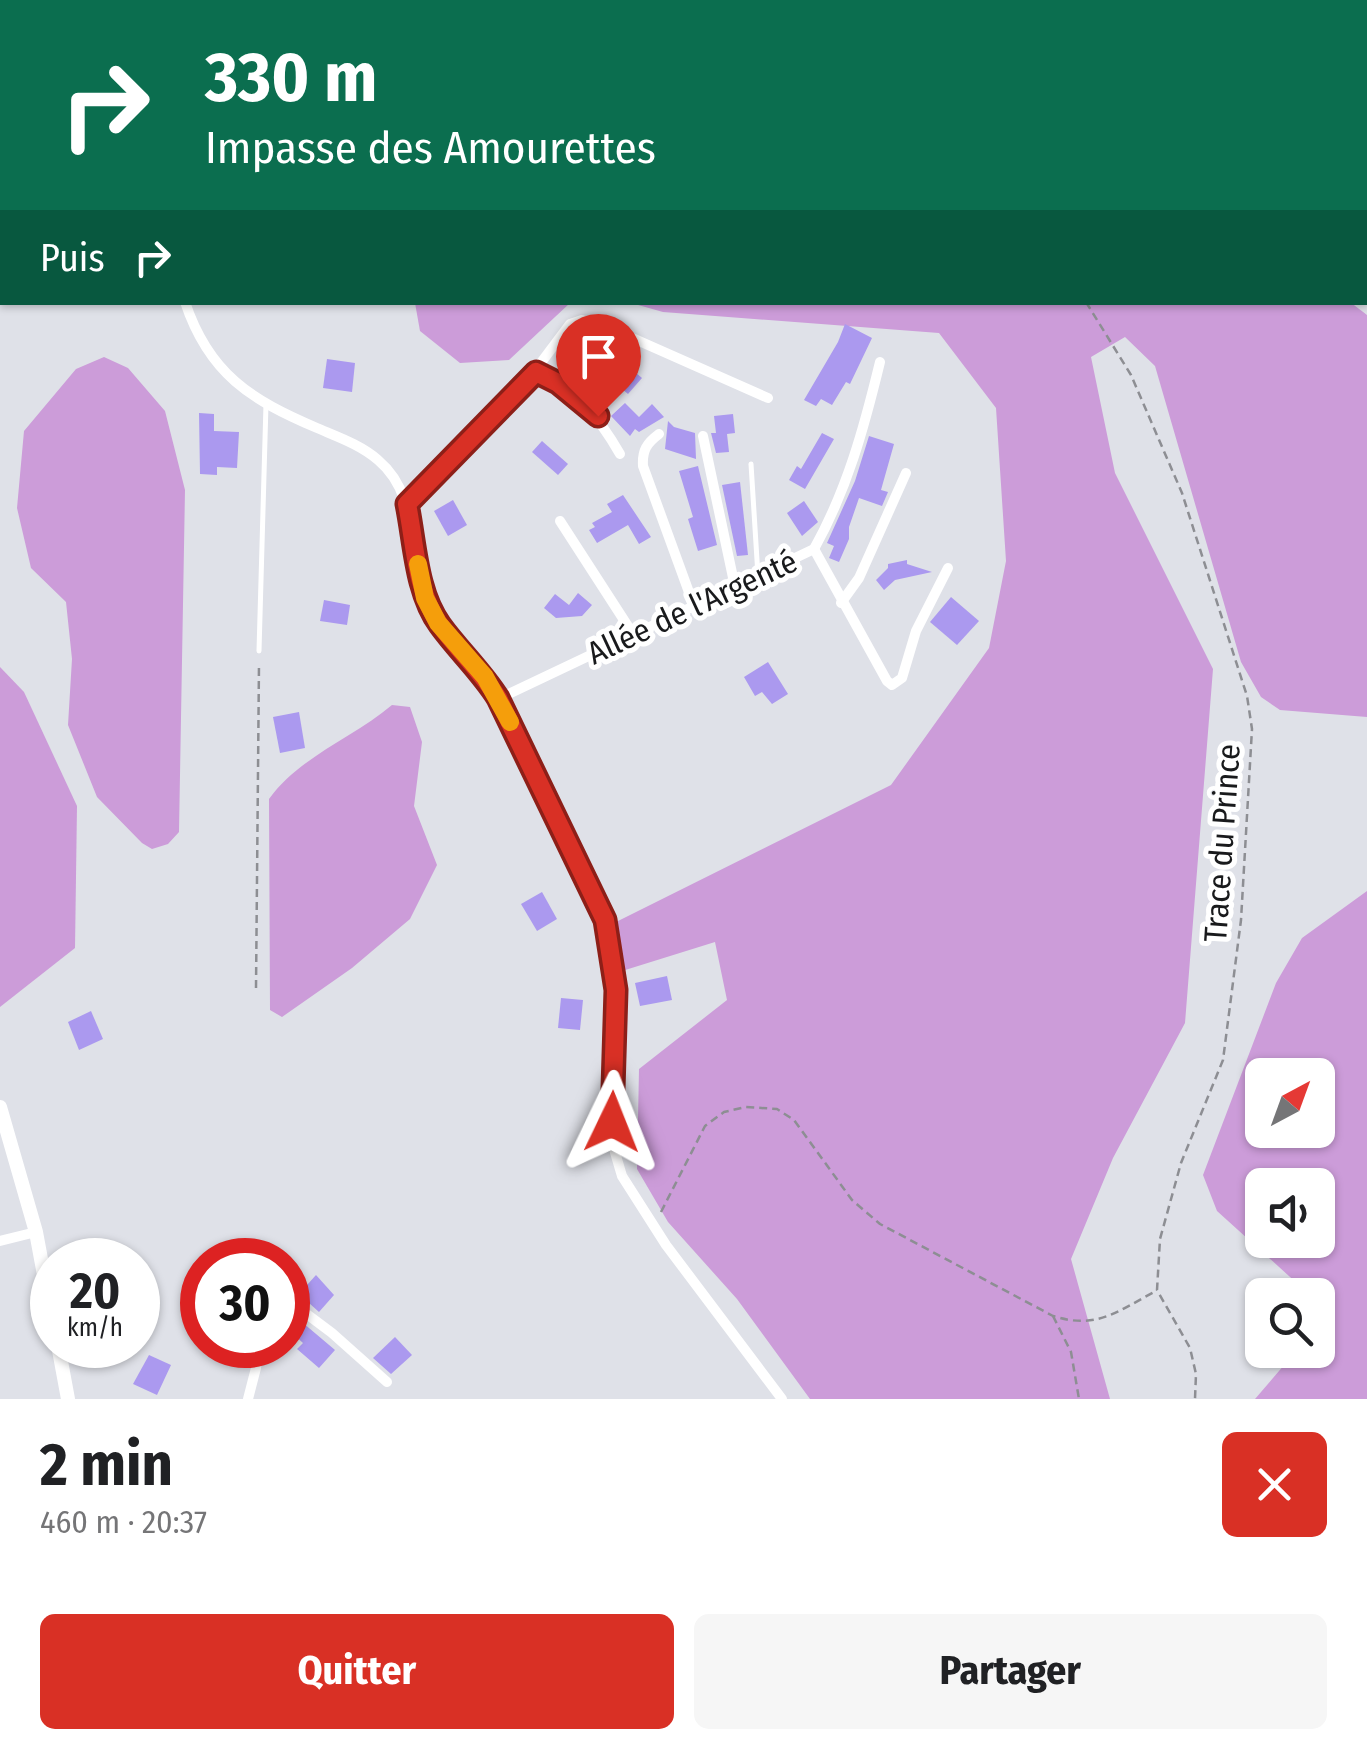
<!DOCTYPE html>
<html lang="fr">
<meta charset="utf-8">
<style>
body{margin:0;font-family:"Fira Sans Condensed",sans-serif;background:#f6f6f6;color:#202124;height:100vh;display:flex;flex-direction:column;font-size:38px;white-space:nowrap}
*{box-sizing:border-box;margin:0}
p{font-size:32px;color:#757577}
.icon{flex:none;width:55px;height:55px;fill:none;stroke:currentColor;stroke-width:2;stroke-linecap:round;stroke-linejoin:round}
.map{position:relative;height:1399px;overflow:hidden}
.panel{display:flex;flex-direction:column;background:#fff;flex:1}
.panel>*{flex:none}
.banner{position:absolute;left:0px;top:0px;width:1368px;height:305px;box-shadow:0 2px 8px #0004;background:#0b6e4f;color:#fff;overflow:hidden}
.needle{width:65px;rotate:41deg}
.tools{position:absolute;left:1245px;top:1058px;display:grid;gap:20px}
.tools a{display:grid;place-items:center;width:90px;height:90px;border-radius:15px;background:#fff;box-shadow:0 2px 8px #0004;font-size:50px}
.speed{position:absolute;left:30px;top:1238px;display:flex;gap:20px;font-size:50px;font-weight:700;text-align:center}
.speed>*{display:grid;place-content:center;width:130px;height:130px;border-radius:50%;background:#fff;box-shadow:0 2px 8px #0004;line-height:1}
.speed small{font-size:25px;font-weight:400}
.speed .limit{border:15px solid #d22;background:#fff;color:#111}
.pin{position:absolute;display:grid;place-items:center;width:85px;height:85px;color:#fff;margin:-102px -42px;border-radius:50% 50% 50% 0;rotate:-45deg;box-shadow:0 0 10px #0007}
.pin .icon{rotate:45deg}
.me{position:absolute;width:110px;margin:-55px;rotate:2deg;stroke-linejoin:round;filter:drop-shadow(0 0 8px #0008)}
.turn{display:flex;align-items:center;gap:35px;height:210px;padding:0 40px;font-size:45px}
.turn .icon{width:130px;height:130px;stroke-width:2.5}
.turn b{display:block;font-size:70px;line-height:85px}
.then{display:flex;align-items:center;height:95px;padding:0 40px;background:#0003;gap:20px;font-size:38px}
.round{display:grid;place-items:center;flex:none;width:105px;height:105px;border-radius:15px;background:#f6f6f6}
.overview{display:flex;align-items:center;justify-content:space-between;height:170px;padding:0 40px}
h1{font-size:60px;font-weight:700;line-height:75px}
.primary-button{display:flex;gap:20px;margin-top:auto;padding:20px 40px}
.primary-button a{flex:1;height:115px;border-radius:15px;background:#d93025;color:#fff;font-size:40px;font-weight:700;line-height:115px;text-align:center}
.primary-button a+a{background:#f6f6f6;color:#202124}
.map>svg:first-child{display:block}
.green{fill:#cc9cd9;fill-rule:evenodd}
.building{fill:#ab99ef}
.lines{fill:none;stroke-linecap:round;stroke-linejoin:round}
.path{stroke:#8d8e93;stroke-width:2.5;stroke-dasharray:8 5;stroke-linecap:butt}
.service{stroke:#fff;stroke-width:5}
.minor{stroke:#fff;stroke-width:10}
.tertiary{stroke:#fff;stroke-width:14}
.route-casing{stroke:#8d1f18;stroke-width:25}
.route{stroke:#d93025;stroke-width:18}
.slow{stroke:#f59e0b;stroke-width:18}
.labels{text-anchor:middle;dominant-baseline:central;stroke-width:10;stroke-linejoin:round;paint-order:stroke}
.street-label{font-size:32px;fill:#191a1c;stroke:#fff}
</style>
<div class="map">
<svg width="1367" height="1399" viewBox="0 0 1367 1399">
<rect width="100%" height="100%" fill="#dfe1e8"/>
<!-- green -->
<g class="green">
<path d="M222 0H1295L1294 2Z"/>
<path d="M1350 302 1367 315V717L1280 710 1261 697 1241 662 1155 366 1125 337 1091 357 1115 473 1213 669 1185 1023 1113 1158 1071 1259 1110 1399H810L737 1299 668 1222 637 1169 639 1069 727 1000 715 942 622 971 614 923 891 785 989 648 1006 561 996 408 939 333 663 312 631 303Z"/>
<path d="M415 303V302L570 303 509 360 460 363 420 331Z"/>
<path d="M104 357 128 368 165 411 185 490 179 832 168 844 152 849 142 843 97 797 68 725 72 659 66 602 31 568 17 508 24 431 76 369Z"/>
<path d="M0 667 24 692 77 806 75 948 0 1007Z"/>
<path d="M392 705 410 707 422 742 414 806 437 865 410 919 352 968 282 1017 270 1010 269 799C299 757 353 738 392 705Z"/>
<path d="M1367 891V1399H1255L1297 1350H1318V1295H1310L1217 1211 1203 1175 1276 983 1302 938ZM1318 1075V1130H1262V1075ZM1318 1185V1240H1262V1185Z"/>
</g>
<!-- building -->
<g class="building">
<path d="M845 324 872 338 850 384 846 382 832 405 821 399 816 406 804 400 838 342Z"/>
<path d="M572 336 593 344 583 368 556 357Z"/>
<path d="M327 359 355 363 352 392 323 388Z"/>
<path d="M623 362 642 378 628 394 609 378Z"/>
<path d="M625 403 639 417 652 404 664 417 639 432 635 429 630 436 611 416Z"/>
<path d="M199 413 214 414V431L239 432 237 468 217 467V475L200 474Z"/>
<path d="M733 414 735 433 727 434 729 452 716 453 711 433H716L714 416Z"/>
<path d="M668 421 674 427 695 433 696 459 665 449Z"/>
<path d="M822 433 834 439 805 489 789 480 797 466 801 469Z"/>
<path d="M869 436 894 444 881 490 888 492 882 506 859 498 849 527V539L839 562 829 558 834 546 827 543 855 481Z"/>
<path d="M542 441 568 464 558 475 532 452Z"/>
<path d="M698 466 717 545 698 551 688 519 693 517 679 471Z"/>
<path d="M740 482 748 555 737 556 722 485Z"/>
<path d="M623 495 651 537 639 544 628 525 597 543 589 530 595 527 592 523 612 512 607 504Z"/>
<path d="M453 500 467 525 448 536 434 511Z"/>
<path d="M804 501 818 522 802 536 787 513Z"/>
<path d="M907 560V564L932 572 895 580 884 590 876 580 888 568V564Z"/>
<path d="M578 593 592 605 582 616 556 618 544 608 555 594 569 605Z"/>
<path d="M951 597 979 621 957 645 930 622Z"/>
<path d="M324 600 350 605 347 625 320 621Z"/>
<path d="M768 662 788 694 772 704 762 692 755 696 744 677Z"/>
<path d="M299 712 305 748 280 753 273 717Z"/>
<path d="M542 892 557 919 537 931 521 904Z"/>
<path d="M667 976 672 1000 640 1006 635 983Z"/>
<path d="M561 998 583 1000 580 1030 558 1028Z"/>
<path d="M91 1011 103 1039 79 1050 68 1022Z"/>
<path d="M316 1275 334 1295 319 1312 299 1294Z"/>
<path d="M290 1312 335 1350 319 1368 297 1349 303 1343 288 1329Z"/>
<path d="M395 1337 412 1355 391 1374 373 1358Z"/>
<path d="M149 1355 171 1365 157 1395 133 1384Z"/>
</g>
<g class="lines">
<!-- path -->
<g class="path">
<path d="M1039 2 1040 0"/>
<path d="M1086 302 1131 375 1182 493 1247 696 1252 729 1241 920 1223 1060 1181 1163 1160 1239 1157 1290 1190 1348 1196 1374 1195 1399"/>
<path d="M256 988 259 663"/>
<path d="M661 1212 705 1126 724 1112 746 1107 777 1109 794 1120 852 1200 880 1224 1053 1316C1097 1330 1118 1311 1156 1291"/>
<path d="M1053 1316 1071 1352 1079 1399"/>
</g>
<!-- service -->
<g class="service">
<path d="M751 464 758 576"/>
<path d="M259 651 266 404"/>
</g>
<!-- minor -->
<g class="minor">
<path d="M99 0 100 2"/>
<path d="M1365 103 1367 104"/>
<path d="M185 302C209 374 251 400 317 428 338 437 361 445 378 460 421 496 406 554 426 601 442 638 477 664 498 699L605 920 616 989 611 1122 614 1149 622 1176 666 1245 782 1399"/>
<path d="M536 372C579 394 597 414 620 454"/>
<path d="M659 434C647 443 642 450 643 466L694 606"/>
<path d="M703 436 735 587"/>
<path d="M407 504 519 392 570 324 582 320 612 329 768 398"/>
<path d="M560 521 633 634"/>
<path d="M814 549 887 681 892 685 902 678 916 631 948 568"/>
<path d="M841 603 859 578 906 473"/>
<path d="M498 699 814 549C847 490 864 428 880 362"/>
<path d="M0 1241 36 1232"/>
<path d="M288 1300 332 1333 387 1382"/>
<path d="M248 1399 256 1368 258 1345"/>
</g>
<!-- tertiary -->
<g class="tertiary">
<path d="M0 1107 36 1232 52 1318"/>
<path d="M58 1345 68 1399"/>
</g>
</g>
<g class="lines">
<defs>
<path id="route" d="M598 416 558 383 536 372 407 504C415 543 416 592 440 625 458 650 481 671 498 698L605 920 616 990 612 1122"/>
</defs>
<!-- route casing -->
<use href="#route" class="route-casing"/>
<!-- route -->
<use href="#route" class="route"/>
<!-- slow -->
<path class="slow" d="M418 564 425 598 438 623 485 677 510 722"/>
</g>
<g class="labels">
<!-- street labels -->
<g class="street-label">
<text transform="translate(692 607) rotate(-25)">Allée de l'Argenté</text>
<text transform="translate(1222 843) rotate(-86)">Trace du Prince</text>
</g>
</g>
</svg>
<div class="tools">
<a><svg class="needle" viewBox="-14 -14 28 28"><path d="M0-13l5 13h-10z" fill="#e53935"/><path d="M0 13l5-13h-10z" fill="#757577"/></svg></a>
<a><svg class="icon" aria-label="sound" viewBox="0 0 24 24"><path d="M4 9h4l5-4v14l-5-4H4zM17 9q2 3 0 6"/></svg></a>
<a><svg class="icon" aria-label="search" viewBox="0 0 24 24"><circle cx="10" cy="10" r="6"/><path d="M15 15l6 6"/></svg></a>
</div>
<div class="speed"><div>20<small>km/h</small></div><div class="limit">30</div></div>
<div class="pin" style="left:598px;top:416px;background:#d93025"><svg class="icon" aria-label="arrive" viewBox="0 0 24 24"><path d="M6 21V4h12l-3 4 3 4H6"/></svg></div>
<svg class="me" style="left:612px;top:1122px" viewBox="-20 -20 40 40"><path d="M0-17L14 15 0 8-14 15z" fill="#d93025" stroke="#fff" stroke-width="4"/></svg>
<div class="banner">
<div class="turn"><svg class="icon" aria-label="right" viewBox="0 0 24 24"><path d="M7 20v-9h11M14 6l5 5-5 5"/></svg><div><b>330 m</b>Impasse des Amourettes</div></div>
<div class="then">Puis<svg class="icon" aria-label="right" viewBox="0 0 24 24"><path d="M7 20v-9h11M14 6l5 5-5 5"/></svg></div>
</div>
</div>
<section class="panel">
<div class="overview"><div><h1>2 min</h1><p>460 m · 20:37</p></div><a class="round" style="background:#d93025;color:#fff"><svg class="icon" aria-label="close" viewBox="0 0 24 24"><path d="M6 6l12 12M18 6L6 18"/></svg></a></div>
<div class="primary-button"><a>Quitter</a><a>Partager</a></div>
</section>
